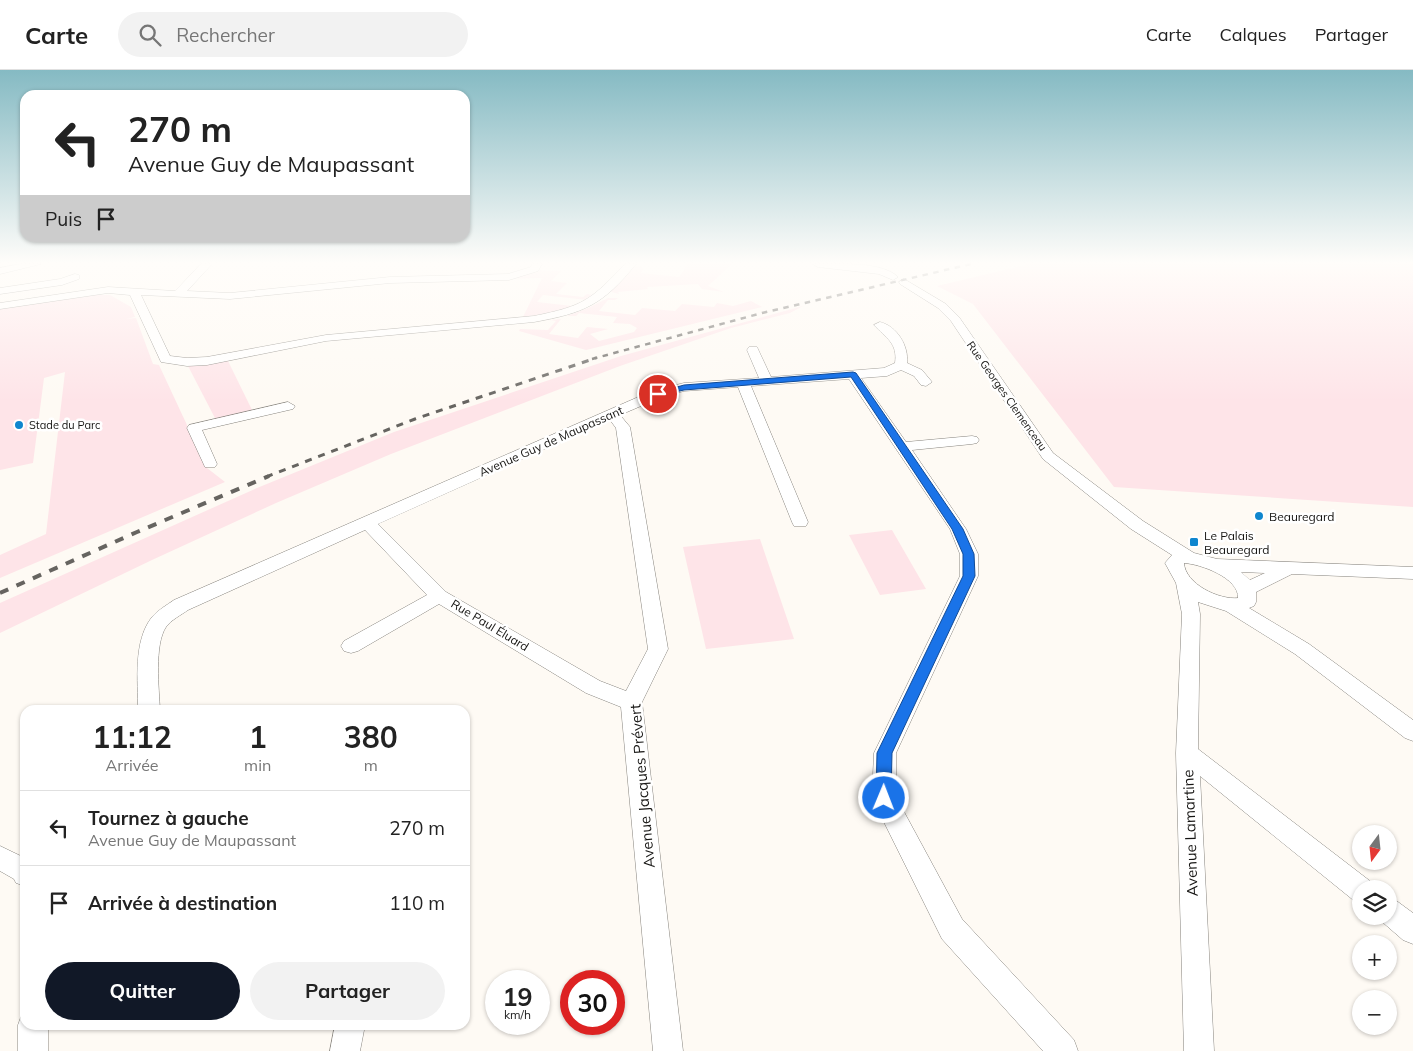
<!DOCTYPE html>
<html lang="fr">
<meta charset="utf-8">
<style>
body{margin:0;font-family:Mulish,sans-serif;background:#f2f2f2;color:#222;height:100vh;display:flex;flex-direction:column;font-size:19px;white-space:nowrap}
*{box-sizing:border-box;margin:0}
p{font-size:16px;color:#767676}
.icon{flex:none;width:28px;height:28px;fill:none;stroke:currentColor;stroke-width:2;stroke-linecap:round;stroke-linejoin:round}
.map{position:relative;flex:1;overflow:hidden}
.details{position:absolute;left:20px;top:635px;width:450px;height:325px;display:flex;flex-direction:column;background:#fff;border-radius:15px;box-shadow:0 1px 4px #0004}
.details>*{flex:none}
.hud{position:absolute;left:20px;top:20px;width:450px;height:152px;border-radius:15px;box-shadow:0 1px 4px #0004;background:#fff;color:#222;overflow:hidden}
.needle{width:32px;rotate:195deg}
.buttons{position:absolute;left:1352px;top:755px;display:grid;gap:10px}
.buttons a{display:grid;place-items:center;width:45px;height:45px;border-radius:50%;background:#fff;box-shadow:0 1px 4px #0004;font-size:25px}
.speed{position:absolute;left:485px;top:900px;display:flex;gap:10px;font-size:25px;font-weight:700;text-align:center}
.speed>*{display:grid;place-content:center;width:65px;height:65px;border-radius:50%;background:#fff;box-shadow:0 1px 4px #0004;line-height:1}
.speed small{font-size:12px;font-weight:400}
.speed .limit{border:8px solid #d22;background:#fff;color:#111}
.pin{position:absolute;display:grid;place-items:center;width:42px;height:42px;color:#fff;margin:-21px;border:2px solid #fff;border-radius:50%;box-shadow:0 1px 5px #0007}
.me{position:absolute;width:55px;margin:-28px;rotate:1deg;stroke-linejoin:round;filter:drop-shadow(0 0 4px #0008)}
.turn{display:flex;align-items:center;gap:18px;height:105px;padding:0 25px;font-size:22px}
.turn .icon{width:65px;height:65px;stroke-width:2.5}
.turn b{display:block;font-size:35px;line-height:42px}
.then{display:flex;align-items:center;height:48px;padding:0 25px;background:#0003;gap:10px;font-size:19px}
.eta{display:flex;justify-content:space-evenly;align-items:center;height:85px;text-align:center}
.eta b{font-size:30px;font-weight:700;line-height:35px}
.primary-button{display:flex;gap:10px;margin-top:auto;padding:10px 25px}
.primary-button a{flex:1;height:58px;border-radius:30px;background:#111827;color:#fff;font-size:20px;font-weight:700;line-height:58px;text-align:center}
.primary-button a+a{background:#f2f2f2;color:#222}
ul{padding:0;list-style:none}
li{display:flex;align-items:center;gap:15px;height:75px;padding:0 25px;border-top:1px solid #e0e0e0}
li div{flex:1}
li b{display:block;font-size:19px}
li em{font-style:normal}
header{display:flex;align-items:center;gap:30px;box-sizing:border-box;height:70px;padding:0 25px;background:#fff;border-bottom:1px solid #e0e0e0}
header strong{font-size:24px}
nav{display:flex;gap:28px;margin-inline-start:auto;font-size:18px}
.search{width:350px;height:45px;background:#f2f2f2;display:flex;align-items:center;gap:12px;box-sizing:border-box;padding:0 18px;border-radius:28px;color:#767676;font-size:19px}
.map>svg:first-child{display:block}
.green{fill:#fee4e8}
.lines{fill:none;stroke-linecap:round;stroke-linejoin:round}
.minor-casing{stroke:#87847e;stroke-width:1}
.minor{fill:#fff;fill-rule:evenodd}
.rail-far2{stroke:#666460;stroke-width:2.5;stroke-dasharray:5.5 5.5;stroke-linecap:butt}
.rail-far1{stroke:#666460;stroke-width:3;stroke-dasharray:7 7;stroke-linecap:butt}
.rail{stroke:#666460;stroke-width:4;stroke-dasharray:9 9;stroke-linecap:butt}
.route{fill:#1a73e8;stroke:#114b97}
.poi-dot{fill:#0f86ce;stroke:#fff;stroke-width:2}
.labels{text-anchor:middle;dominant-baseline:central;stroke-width:5;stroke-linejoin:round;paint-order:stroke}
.far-street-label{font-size:11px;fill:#161513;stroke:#fff}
.far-poi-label{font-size:11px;fill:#161513;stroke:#fff;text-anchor:start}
.street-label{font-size:12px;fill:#161513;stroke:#fff}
.poi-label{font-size:12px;fill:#161513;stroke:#fff;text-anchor:start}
.near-street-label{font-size:15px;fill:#161513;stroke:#fff}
</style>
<header>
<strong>Carte</strong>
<div class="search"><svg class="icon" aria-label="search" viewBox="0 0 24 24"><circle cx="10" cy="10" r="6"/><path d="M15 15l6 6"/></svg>Rechercher</div>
<nav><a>Carte</a><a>Calques</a><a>Partager</a></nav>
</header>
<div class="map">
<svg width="1413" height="981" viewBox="0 0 1413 981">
<rect width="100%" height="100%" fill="#fefaf4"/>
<!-- green -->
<g class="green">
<path d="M688 194H732L708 216 724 222 702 219 698 214 647 217 648 219 618 222 619 224 608 221C617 212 630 191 644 198L641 203 679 207Z"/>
<path d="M1030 194H1413V437L1114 417 973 234 937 216Z"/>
<path d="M537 200 561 201 551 211 567 213 556 224 583 227 587 224 592 225 587 230 543 225 537 232 572 236 555 242 523 247 542 208 503 209 520 207Z"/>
<path d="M95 225H110L131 237 135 247 126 249 136 248 153 294 159 295 207 398 225 412 0 508V485L46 464 65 302 44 308 33 393 0 400V239Z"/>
<path d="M608 228H618L615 230H608L599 241 635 245 642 238 675 241 682 234 714 237 717 233 733 236 751 231 762 237 586 280 519 261 520 259 548 260 556 251 551 250 561 249 549 264 578 268 587 257 608 259 590 264 599 271 634 262 637 258 630 254 613 253 617 247 579 243 576 246H567L588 238Z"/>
<path d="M803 236 790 243 731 258 620 296 391 384 276 433 152 490 0 563V533L257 418 394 362 621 286Z"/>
<path d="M228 291 253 342 216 350 188 296Z"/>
<path d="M892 460 926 519 880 525 849 465Z"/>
<path d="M760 469 794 569 706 579 683 477Z"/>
</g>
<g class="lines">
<defs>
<g id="minor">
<path d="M20 194H41L0 204V198Z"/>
<path d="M201 194H212L187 221 230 223 390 207 508 204 531 197 532 194H542L538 201 509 210 390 213 230 229 141 225 170 286 187 288 207 287 326 265 534 246C584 236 591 230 625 194H636C603 235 584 243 534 252L326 271 207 295 187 296 161 292 130 225 108 223 0 239V233L108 217 175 221Z"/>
<path d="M813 194C835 194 882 191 898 207L893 210 879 204 818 197Z"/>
<path d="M75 204 79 205V209L62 215 0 224V218L60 209Z"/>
<path d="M904 209 946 234 959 247 1053 383 1143 451 1194 483 1217 489 1413 497V509L1292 504 1256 522V532L1254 536 1249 538 1309 574 1413 650V671L1405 668 1295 584 1226 541 1198 532 1200 544 1198 679 1370 811 1374 819H1361V833L1352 829 1200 706 1214 981H1184L1176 683 1182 544 1176 513 1165 493 1172 485 1131 459 1043 389 951 251 938 238 900 214 899 212ZM1184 493C1201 494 1239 508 1238 528 1219 530 1185 514 1184 493ZM1241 502 1265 503 1250 510Z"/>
<path d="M880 252C897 256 909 276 907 293L922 300 932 312 926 316 921 315 914 306 901 300 887 306 861 308 906 372 972 366 977 367 979 370 977 373 972 374 912 380 966 459 978 484V506L896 683V727L962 849 1074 970 1078 981H1043L942 869 872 728 874 683 960 506V484L950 459 849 309 751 316 808 452 806 456H794L792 452 738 317 684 321 662 327 620 345 630 357 668 579 642 632 683 981H653L621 637 586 623 439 534 358 581 351 583 344 581 341 576 344 571 427 525 365 460 188 540C181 545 171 550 166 557 154 575 159 619 160 640H138C138 611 133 571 152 547 158 540 167 535 174 530L652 321 684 313 759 308 747 280 749 277H757L771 307 884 298 895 293C898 273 886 268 874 255ZM610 350 616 358 648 579 626 621 600 611 446 522 378 454Z"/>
<path d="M288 332 295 336 293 339 202 360 217 394 215 397H205L187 358 189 355Z"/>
<path d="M0 776 25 788V816L16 813 14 809 0 801Z"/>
<path d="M1389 828 1398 832 1413 843V874L1403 870 1380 850 1378 846H1389Z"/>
<path d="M25 943V955H48V981H18V955L22 944Z"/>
<path d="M335 955H365L360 981H330Z"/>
</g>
</defs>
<!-- minor casing -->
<use href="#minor" class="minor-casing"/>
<!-- minor -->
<use href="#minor" class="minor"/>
<!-- rail-far2 -->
<path class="rail-far2" d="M592 289 762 243 971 194"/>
<!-- rail-far1 -->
<path class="rail-far1" d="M266 407 415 349 596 288"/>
<!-- rail -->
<path class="rail" d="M0 523 137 462 269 406"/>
</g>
<!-- sky -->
<linearGradient id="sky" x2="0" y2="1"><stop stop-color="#85bac3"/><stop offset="0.58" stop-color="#fffdfa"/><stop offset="1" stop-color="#fffdfa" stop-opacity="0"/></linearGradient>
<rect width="1413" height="332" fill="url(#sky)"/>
<!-- route -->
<path class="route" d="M853 302 856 303 963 459 974 484 975 506 892 683 891 728 889 733 884 735 878 733 876 728 877 683 963 506V484L952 459 851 307 684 320 658 326 653 324 684 315Z"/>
<!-- markers -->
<g class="poi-dot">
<circle cx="19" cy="355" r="5"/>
<circle cx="1259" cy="446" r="5"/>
<rect x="1189" y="467" width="10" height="10" rx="2.5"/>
</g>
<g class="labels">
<!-- far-street labels -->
<g class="far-street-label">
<text transform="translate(1007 326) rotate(55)">Rue Georges Clemenceau</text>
</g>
<!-- far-poi labels -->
<g class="far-poi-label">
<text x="29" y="355">Stade du Parc</text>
</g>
<!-- street labels -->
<g class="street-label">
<text transform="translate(551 371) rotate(-24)">Avenue Guy de Maupassant</text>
<text transform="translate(490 555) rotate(31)">Rue Paul Éluard</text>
</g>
<!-- poi labels -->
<g class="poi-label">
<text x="1269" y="446">Beauregard</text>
<text x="1204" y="465">Le Palais<tspan x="1204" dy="14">Beauregard</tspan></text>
</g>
<!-- near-street labels -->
<g class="near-street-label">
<text transform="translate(642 716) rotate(-95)">Avenue Jacques Prévert</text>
<text transform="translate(1190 763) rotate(-92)">Avenue Lamartine</text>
</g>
</g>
</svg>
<div class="buttons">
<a><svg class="needle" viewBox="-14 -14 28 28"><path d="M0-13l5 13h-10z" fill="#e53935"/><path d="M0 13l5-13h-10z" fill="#767676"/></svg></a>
<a><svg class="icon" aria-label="layers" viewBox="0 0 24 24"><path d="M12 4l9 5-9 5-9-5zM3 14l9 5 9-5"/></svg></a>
<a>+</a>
<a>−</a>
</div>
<div class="speed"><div>19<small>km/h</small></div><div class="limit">30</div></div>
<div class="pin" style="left:658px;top:324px;background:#d93025"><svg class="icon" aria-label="arrive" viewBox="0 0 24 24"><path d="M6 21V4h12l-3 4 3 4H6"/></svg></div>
<svg class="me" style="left:884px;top:728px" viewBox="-20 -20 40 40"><circle r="17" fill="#1a73e8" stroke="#fff" stroke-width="3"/><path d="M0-11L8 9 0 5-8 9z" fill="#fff"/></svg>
<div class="hud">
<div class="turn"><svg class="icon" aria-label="left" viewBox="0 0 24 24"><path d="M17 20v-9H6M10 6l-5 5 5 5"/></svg><div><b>270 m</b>Avenue Guy de Maupassant</div></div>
<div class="then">Puis<svg class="icon" aria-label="arrive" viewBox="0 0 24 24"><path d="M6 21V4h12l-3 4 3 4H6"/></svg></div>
</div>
<section class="details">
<div class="eta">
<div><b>11:12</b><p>Arrivée</p></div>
<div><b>1</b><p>min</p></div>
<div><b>380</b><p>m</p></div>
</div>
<ul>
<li><svg class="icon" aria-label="left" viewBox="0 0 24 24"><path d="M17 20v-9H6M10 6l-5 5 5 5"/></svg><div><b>Tournez à gauche</b><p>Avenue Guy de Maupassant</p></div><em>270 m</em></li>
<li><svg class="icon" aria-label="arrive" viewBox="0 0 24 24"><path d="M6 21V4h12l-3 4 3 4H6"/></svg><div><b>Arrivée à destination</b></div><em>110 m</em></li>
</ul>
<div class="primary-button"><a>Quitter</a><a>Partager</a></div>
</section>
</div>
